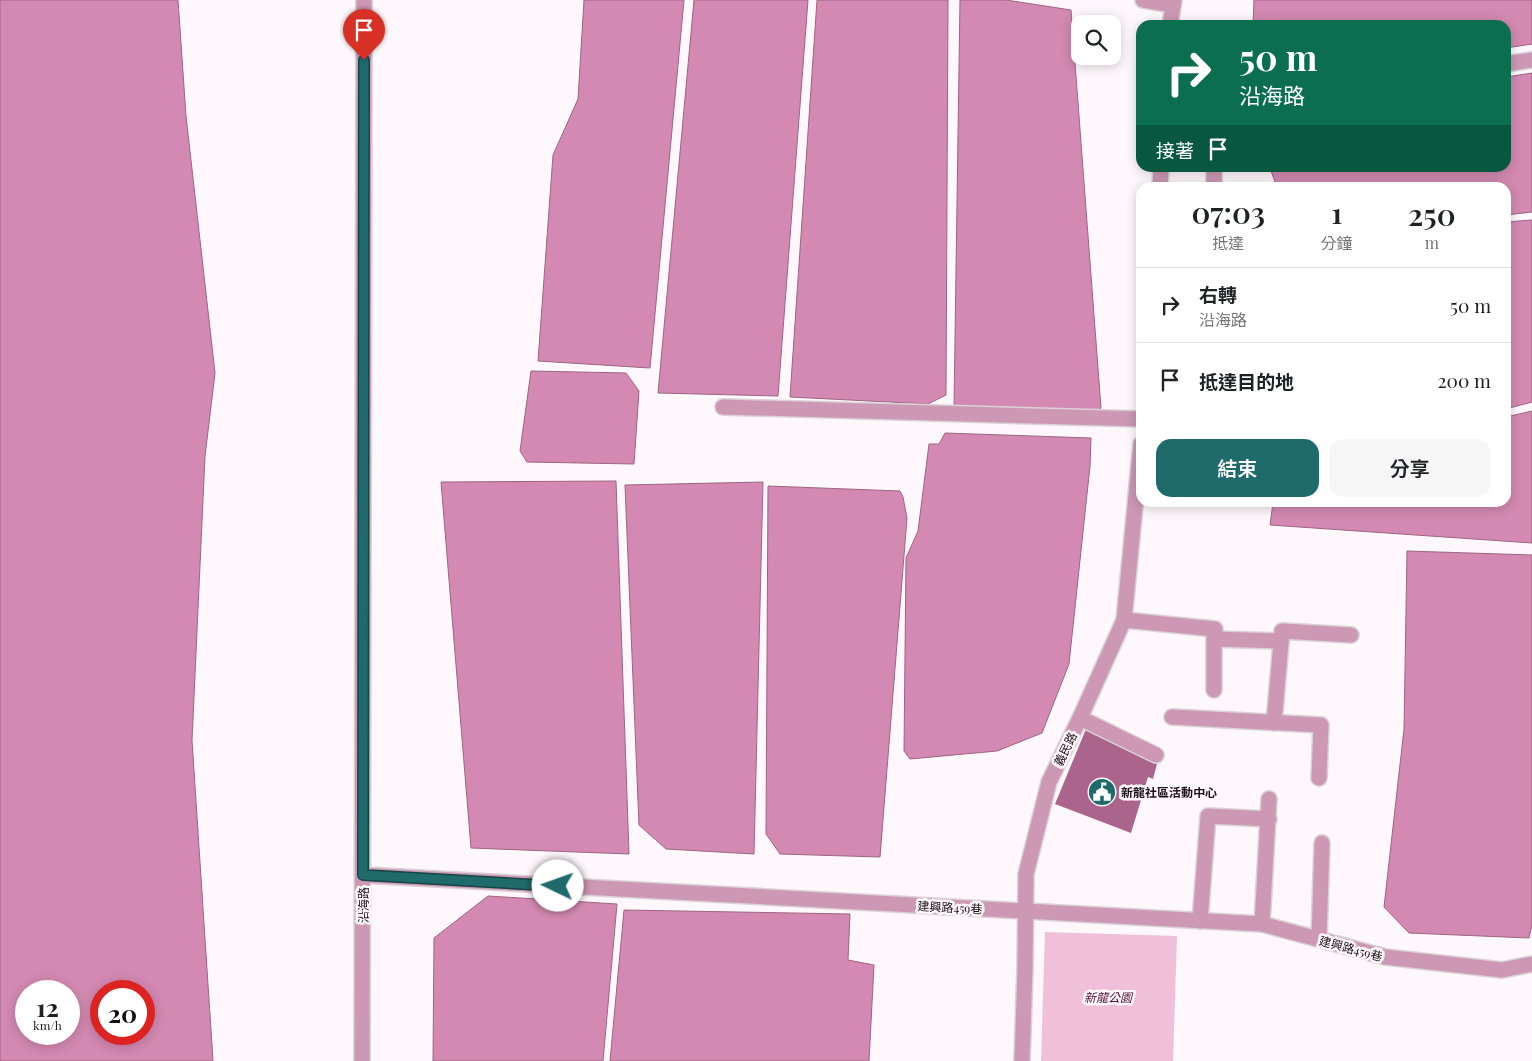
<!DOCTYPE html>
<html lang="zh-TW">
<meta charset="utf-8">
<style>
body{margin:0;font-family:"Playfair Display","Noto Sans TC",serif;background:#f6f6f6;color:#202124;height:100vh;display:flex;flex-direction:column;font-size:19px;white-space:nowrap}
*{box-sizing:border-box;margin:0}
p{font-size:16px;color:#757577}
.icon{flex:none;width:28px;height:28px;fill:none;stroke:currentColor;stroke-width:2;stroke-linecap:round;stroke-linejoin:round}
.map{position:relative;flex:1;overflow:hidden}
.panel{position:absolute;left:1136px;top:182px;width:375px;height:325px;display:flex;flex-direction:column;background:#fff;border-radius:15px;box-shadow:0 2px 12px #0003}
.panel>*{flex:none}
.top-card{position:absolute;left:1136px;top:20px;width:375px;height:152px;border-radius:15px;box-shadow:0 2px 12px #0003;background:#0b6e4f;color:#fff;overflow:hidden}
.controls{position:absolute;left:1071px;top:15px;display:grid;gap:10px}
.controls a{display:grid;place-items:center;width:50px;height:50px;border-radius:10px;background:#fff;box-shadow:0 2px 12px #0003;font-size:25px}
.speed{position:absolute;left:15px;top:980px;display:flex;gap:10px;font-size:25px;font-weight:700;text-align:center}
.speed>*{display:grid;place-content:center;width:65px;height:65px;border-radius:50%;background:#fff;box-shadow:0 2px 12px #0003;line-height:1}
.speed small{font-size:12px;font-weight:400}
.speed .limit{border:8px solid #d22;background:#fff;color:#111}
.pin{position:absolute;display:grid;place-items:center;width:42px;height:42px;color:#fff;margin:-51px -21px;border-radius:50% 50% 50% 0;rotate:-45deg;box-shadow:0 0 5px #0007}
.pin .icon{rotate:45deg}
.me{position:absolute;width:55px;margin:-28px;rotate:273deg;stroke-linejoin:round;filter:drop-shadow(0 0 4px #0008)}
.turn{display:flex;align-items:center;gap:18px;height:105px;padding:0 20px;font-size:22px}
.turn .icon{width:65px;height:65px;stroke-width:2.5}
.turn b{display:block;font-size:35px;line-height:42px}
.then{display:flex;align-items:center;height:48px;padding:0 20px;background:#0003;gap:10px;font-size:19px}
.eta{display:flex;justify-content:space-evenly;align-items:center;height:85px;text-align:center}
.eta b{font-size:30px;font-weight:600;line-height:35px}
.action{display:flex;gap:10px;margin-top:auto;padding:10px 20px}
.action a{flex:1;height:58px;border-radius:15px;background:#1f6b6c;color:#fff;font-size:20px;font-weight:600;line-height:58px;text-align:center}
.action a+a{background:#f6f6f6;color:#202124}
ul{padding:0;list-style:none}
li{display:flex;align-items:center;gap:15px;height:75px;padding:0 20px;border-top:1px solid #e0e0e0}
li div{flex:1}
li b{display:block;font-size:19px}
li em{font-style:normal}
.map>svg:first-child{display:block}
.green{fill:#f0c0d9}
.water{fill:#d389b1;stroke:#9c6583;fill-rule:evenodd}
.building{fill:#ab658c}
.lines{fill:none;stroke-linecap:round;stroke-linejoin:round}
.lane-casing{stroke:#dad2d7;stroke-width:18}
.street-casing{stroke:#dad2d7;stroke-width:18}
.lane{stroke:#cd98b4;stroke-width:15}
.street{stroke:#cd98b4;stroke-width:15}
.route-casing{stroke:#144646;stroke-width:12}
.route{stroke:#1f6b6c;stroke-width:9}
.labels{text-anchor:middle;dominant-baseline:central;stroke-width:5;stroke-linejoin:round;paint-order:stroke}
.street-label{font-size:12px;fill:#1c1117;stroke:#fef7fb}
.poi-label{font-size:12px;font-weight:bold;fill:#1c1117;stroke:#fef7fb;text-anchor:start}
.park-label{font-size:12px;font-style:italic;fill:#4f0e38;stroke:#fef7fb}
</style>
<div class="map">
<svg width="1532" height="1061" viewBox="0 0 1532 1061">
<rect width="100%" height="100%" fill="#fef7fb"/>
<!-- green -->
<path class="green" d="M1045 932 1177 936 1173 1061H1041Z"/>
<!-- water -->
<g class="water">
<path d="M0 0H178L186 116 215 373 205 456 192 740 213 1061H0ZM26 991H69V1034H26ZM101 991H144V1034H101Z"/>
<path d="M584 0H684L650 368 538 361 553 155 578 99Z"/>
<path d="M694 0H808L778 396 658 393Z"/>
<path d="M817 0H948L946 395 928 404 790 397Z"/>
<path d="M960 0H1006L1071 10 1101 408 1087 420 954 407Z"/>
<path d="M1254 0H1532V44L1506 48V25H1253Z"/>
<path d="M1532 73V212L1506 215V188L1273 187 1275 182 1270 168H1506V77Z"/>
<path d="M1532 220V402L1506 409V222Z"/>
<path d="M531 371 626 373 639 391 634 464 527 462 520 451Z"/>
<path d="M1532 411V543L1270 525 1273 503 1506 502V417Z"/>
<path d="M945 433 1091 438 1090 466 1069 664 1042 733 997 751 910 759 904 751 906 558 918 531 929 444H939Z"/>
<path d="M616 481 629 854 471 848 441 482Z"/>
<path d="M763 482 754 854 666 849 639 825 625 485Z"/>
<path d="M768 486 900 491 903 497 907 518 880 857 780 854 766 834Z"/>
<path d="M1407 551 1532 555V925L1529 938 1409 933 1384 907 1404 729Z"/>
<path d="M488 896 617 904 603 1061H433L434 938Z"/>
<path d="M624 910 850 914 848 960 874 965 869 1061H610Z"/>
</g>
<!-- building -->
<path class="building" d="M1086 729 1158 760 1153 779 1148 777 1131 833 1055 804Z"/>
<g class="lines">
<defs>
<g id="lane">
<path d="M1143 0 1173 5"/>
<path d="M1506 64 1532 60"/>
<path d="M1214 168V188"/>
<path d="M723 407 1141 419"/>
<path d="M1124 620 1215 629 1214 639"/>
<path d="M1214 690V639L1281 641"/>
<path d="M1172 717 1321 725 1319 778"/>
<path d="M1080 718 1156 755"/>
<path d="M1274 723 1282 631 1351 635"/>
<path d="M363 875 1262 924 1385 957 1502 970 1532 964"/>
<path d="M1200 921 1208 816 1269 819"/>
<path d="M1262 924 1269 799"/>
<path d="M1319 939 1322 843"/>
</g>
<g id="street">
<path d="M1170 25 1174 0"/>
<path d="M1160 188 1161 168"/>
<path d="M362 1061 364 0"/>
<path d="M1022 1061 1025 968 1026 874 1049 782 1080 718 1124 620 1141 444"/>
</g>
</defs>
<!-- lane casing -->
<use href="#lane" class="lane-casing"/>
<!-- street casing -->
<use href="#street" class="street-casing"/>
<!-- lane -->
<use href="#lane" class="lane"/>
<!-- street -->
<use href="#street" class="street"/>
</g>
<g class="lines">
<defs>
<path id="route" d="M364 60 363 875 558 886"/>
</defs>
<!-- route casing -->
<use href="#route" class="route-casing"/>
<!-- route -->
<use href="#route" class="route"/>
</g>
<!-- icons -->
<defs>
<symbol id="civic-disc" viewBox="-11 -11 22 22"><circle r="9.5" fill="#1f6b6c" stroke="#fef7fb"/><path d="M-.6-6.5H3V-4.5H.6V-3L4-1V1h2V6H-6V1h2V-1L-.6-3ZM-1.2 2.5V6h2.4V2.5Z" fill="#fff"/></symbol>
</defs>
<g fill-rule="evenodd">
<use href="#civic-disc" x="1086" y="776" width="32" height="32"/>
</g>
<g class="labels">
<!-- street labels -->
<g class="street-label">
<text transform="translate(1065 749) rotate(-64)">義民路</text>
<text transform="translate(363 905) rotate(-90)">沿海路</text>
<text transform="translate(950 907) rotate(3)">建興路459巷</text>
<text transform="translate(1351 948) rotate(15)">建興路459巷</text>
</g>
<!-- poi labels -->
<g class="poi-label">
<text x="1121" y="792">新龍社區活動中心</text>
</g>
<!-- park labels -->
<g class="park-label">
<text x="1108" y="997">新龍公園</text>
</g>
</g>
</svg>
<div class="controls">
<a><svg class="icon" aria-label="search" viewBox="0 0 24 24"><circle cx="10" cy="10" r="6"/><path d="M15 15l6 6"/></svg></a>
</div>
<div class="speed"><div>12<small>km/h</small></div><div class="limit">20</div></div>
<div class="pin" style="left:364px;top:60px;background:#d93025"><svg class="icon" aria-label="arrive" viewBox="0 0 24 24"><path d="M6 21V4h12l-3 4 3 4H6"/></svg></div>
<svg class="me" style="left:558px;top:886px" viewBox="-20 -20 40 40"><circle r="19" fill="#fff"/><path d="M0-13L10 11 0 6-10 11z" fill="#1f6b6c"/></svg>
<div class="top-card">
<div class="turn"><svg class="icon" aria-label="right" viewBox="0 0 24 24"><path d="M7 20v-9h11M14 6l5 5-5 5"/></svg><div><b>50 m</b>沿海路</div></div>
<div class="then">接著<svg class="icon" aria-label="arrive" viewBox="0 0 24 24"><path d="M6 21V4h12l-3 4 3 4H6"/></svg></div>
</div>
<section class="panel">
<div class="eta">
<div><b>07:03</b><p>抵達</p></div>
<div><b>1</b><p>分鐘</p></div>
<div><b>250</b><p>m</p></div>
</div>
<ul>
<li><svg class="icon" aria-label="right" viewBox="0 0 24 24"><path d="M7 20v-9h11M14 6l5 5-5 5"/></svg><div><b>右轉</b><p>沿海路</p></div><em>50 m</em></li>
<li><svg class="icon" aria-label="arrive" viewBox="0 0 24 24"><path d="M6 21V4h12l-3 4 3 4H6"/></svg><div><b>抵達目的地</b></div><em>200 m</em></li>
</ul>
<div class="action"><a>結束</a><a>分享</a></div>
</section>
</div>
